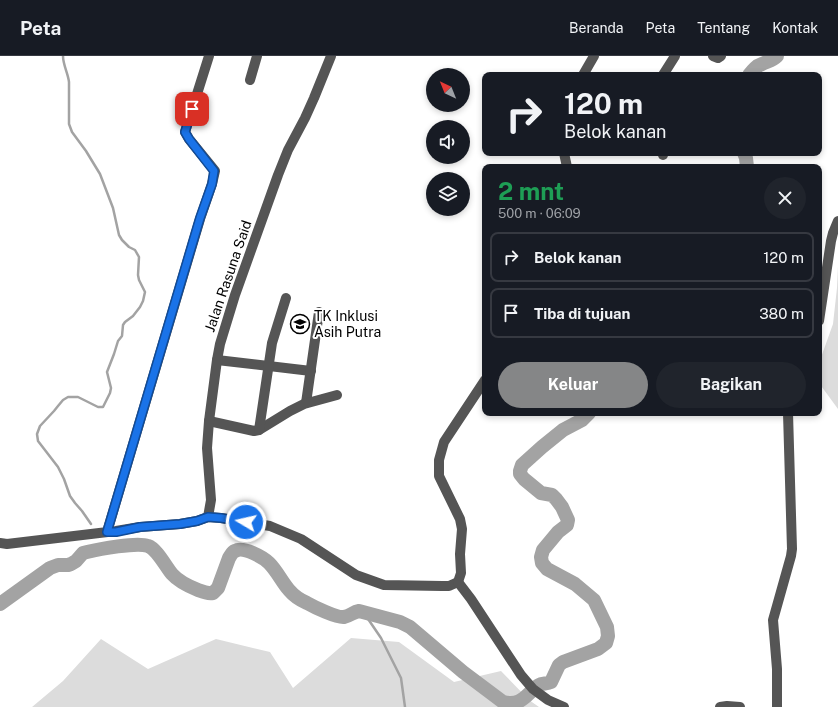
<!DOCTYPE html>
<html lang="id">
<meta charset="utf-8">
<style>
body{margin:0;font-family:"Public Sans",sans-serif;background:#20242c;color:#f1f3f6;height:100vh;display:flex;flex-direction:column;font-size:15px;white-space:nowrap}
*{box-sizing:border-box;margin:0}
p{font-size:13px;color:#9ea1a6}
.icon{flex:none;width:22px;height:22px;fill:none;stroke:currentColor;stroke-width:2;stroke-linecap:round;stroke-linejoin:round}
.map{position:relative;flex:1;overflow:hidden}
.side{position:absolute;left:482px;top:108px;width:340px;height:252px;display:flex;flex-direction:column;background:#171b24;border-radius:8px;box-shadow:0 2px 6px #0003}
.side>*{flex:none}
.guide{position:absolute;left:482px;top:16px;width:340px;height:84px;border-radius:8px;box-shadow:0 2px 6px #0003;background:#171b24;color:#f1f3f6;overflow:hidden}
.needle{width:26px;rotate:317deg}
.tools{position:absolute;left:426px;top:12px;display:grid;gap:8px}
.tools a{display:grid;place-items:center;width:44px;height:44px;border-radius:50%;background:#171b24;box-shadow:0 2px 6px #0003;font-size:20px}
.pin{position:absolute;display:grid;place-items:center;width:34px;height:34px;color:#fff;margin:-17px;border-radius:8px;box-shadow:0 2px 6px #0006}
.me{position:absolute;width:44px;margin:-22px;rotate:279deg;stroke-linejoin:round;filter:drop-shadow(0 0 3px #0008)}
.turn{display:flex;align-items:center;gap:14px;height:84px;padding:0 16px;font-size:18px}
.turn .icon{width:52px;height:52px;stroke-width:2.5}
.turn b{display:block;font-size:28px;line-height:34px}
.round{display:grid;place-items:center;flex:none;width:42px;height:42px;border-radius:21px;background:#20242c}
.headline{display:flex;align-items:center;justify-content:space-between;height:68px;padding:0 16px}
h1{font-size:24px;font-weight:700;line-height:30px;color:#1e9e55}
.button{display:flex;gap:8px;margin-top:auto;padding:8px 16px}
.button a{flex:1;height:46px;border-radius:24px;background:#858687;color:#fff;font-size:16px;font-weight:700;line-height:46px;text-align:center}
.button a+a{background:#20242c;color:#f1f3f6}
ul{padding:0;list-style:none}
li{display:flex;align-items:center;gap:12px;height:50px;margin:0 8px 6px;padding:0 8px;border:2px solid #363941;border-radius:8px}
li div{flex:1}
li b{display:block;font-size:15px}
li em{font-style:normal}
header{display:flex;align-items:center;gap:24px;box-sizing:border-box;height:56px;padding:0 20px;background:#171b24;border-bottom:1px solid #363941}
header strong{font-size:19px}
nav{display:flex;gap:22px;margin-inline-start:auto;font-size:14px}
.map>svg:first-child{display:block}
.green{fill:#dcdcdc}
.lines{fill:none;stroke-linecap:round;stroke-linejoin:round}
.stream{stroke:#a3a3a3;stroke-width:2.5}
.river{stroke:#a3a3a3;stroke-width:14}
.minor{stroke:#555;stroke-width:10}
.route-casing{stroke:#114b97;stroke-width:10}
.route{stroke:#1a73e8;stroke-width:7}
.labels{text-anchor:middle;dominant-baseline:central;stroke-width:4;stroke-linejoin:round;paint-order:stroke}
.street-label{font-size:14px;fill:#000;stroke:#fff}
.poi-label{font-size:14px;fill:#000;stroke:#fff;text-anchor:start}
</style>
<header>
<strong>Peta</strong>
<nav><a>Beranda</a><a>Peta</a><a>Tentang</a><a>Kontak</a></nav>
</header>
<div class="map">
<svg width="838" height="651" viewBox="0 0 838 651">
<rect width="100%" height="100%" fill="#fff"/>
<!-- green -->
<g class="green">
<path d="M838 210V353L819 327V307L833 268 837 232Z"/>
<path d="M351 582 399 586 454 626 501 615 529 644 539 651H32L63 625 101 583 148 613 216 583 270 596 293 632Z"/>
</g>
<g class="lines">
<!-- stream -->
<g class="stream">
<path d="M63 0C63 9 68 17 69 26V68L72 76 86 95 100 118 113 152 119 179 122 184 129 191 135 194 139 201 138 219 139 224 145 236 143 245 140 251 133 260 125 266 123 269 122 280 118 285 114 298 107 316 111 332 110 337 103 351H98L78 341H68L63 344 58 350 54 355 40 370 37 378 38 385 58 411 64 423 70 440 75 447 82 455 91 468"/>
<path d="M364 557 381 582 401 622 405 651"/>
</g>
<!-- river -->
<g class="river">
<path d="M749 19C753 14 756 10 762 8 768 5 772 5 777 0"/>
<path d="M744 97 746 102 747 111"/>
<path d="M0 548 50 512 58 509H68L71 508 76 505 83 497 87 496C99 493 137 486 148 490 157 493 166 511 172 518 179 526 188 530 198 534 203 536 207 538 213 537L218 532 229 502C231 499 232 496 235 495 243 490 263 501 269 507 277 515 282 526 289 534 294 540 300 544 307 547 314 551 337 562 344 561 350 560 353 556 359 555L400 566 410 571 463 616 503 646C522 651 526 638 539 629 542 627 547 628 551 626L559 609 563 606 598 593 606 587 608 580 607 571 594 544 575 528 547 513 542 507 541 501 543 494 558 476 567 469 568 464 562 451 556 443 552 439 541 437 524 423 520 418V415L522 409 542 391 563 374 582 364 589 357"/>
</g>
<!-- minor -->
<g class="minor">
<path d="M713 0 718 2 721 0"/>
<path d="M583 19 594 0"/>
<path d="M663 19 675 0"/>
<path d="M250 24 257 0"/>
<path d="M564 97 567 111"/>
<path d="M663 99V97"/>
<path d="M819 265 831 185 833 177 838 165"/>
<path d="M217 304 311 315"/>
<path d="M306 347 319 256"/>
<path d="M209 365 254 375 259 374 290 355 304 348 337 339"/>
<path d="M259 374 272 287 286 242"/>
<path d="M208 461 211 444 207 392 209 365 217 304 220 288 235 239 278 119 288 94 305 62 314 42 331 0"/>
<path d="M107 476 200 163 212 128 215 115 189 83 185 76 209 0"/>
<path d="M0 487 7 488 116 475 140 471 180 468 197 465 208 461 221 462 270 470 301 483 356 519 384 529 442 530H449L458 526"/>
<path d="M458 526 461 517 460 498 462 473 460 463 439 420V404L444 386 485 324"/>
<path d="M458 526 471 543 521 619 533 633 548 644 564 651"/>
<path d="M720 651 727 650 740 651"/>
<path d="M777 651V613L773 564 791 500 792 493 788 357"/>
</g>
</g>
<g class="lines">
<defs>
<path id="route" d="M192 53 185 76 189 83 214 115 212 128 200 162 107 476H116L140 471 180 468 197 465 208 461 221 462 246 466"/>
</defs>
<!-- route casing -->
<use href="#route" class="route-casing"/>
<!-- route -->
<use href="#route" class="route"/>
</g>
<!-- icons -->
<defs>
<symbol id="school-ring" viewBox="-11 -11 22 22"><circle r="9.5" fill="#fff" stroke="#000" stroke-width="1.5"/><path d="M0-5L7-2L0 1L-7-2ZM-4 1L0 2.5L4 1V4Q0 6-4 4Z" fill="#000"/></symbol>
</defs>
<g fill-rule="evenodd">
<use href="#school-ring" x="289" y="257" width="22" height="22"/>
</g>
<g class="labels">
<!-- street labels -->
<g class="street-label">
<text transform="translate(228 220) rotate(-71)">Jalan Rasuna Said</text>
</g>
<!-- poi labels -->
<g class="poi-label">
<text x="314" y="260">TK Inklusi<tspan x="314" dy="16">Asih Putra</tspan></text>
</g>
</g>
</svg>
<div class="tools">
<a><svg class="needle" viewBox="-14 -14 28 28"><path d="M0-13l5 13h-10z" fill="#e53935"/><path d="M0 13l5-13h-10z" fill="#9ea1a6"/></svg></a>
<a><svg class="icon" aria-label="sound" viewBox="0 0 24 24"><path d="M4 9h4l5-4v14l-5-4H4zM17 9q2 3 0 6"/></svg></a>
<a><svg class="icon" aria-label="layers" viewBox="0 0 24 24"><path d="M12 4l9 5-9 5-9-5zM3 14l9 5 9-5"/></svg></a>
</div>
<div class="pin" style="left:192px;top:53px;background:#d93025"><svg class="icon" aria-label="arrive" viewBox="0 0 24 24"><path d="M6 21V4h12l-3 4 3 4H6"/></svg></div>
<svg class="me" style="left:246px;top:466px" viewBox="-20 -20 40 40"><circle r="17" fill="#1a73e8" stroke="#fff" stroke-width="3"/><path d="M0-11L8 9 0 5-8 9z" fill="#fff"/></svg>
<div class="guide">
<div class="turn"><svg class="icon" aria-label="right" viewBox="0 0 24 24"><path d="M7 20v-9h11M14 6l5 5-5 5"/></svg><div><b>120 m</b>Belok kanan</div></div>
</div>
<section class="side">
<div class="headline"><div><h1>2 mnt</h1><p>500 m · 06:09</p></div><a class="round"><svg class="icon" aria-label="close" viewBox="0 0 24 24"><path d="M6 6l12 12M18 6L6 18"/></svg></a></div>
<ul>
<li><svg class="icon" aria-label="right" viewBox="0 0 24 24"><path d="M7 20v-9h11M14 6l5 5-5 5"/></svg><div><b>Belok kanan</b></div><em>120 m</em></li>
<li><svg class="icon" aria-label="arrive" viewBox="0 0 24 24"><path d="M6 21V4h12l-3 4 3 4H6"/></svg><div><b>Tiba di tujuan</b></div><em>380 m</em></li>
</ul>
<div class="button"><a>Keluar</a><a>Bagikan</a></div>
</section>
</div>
